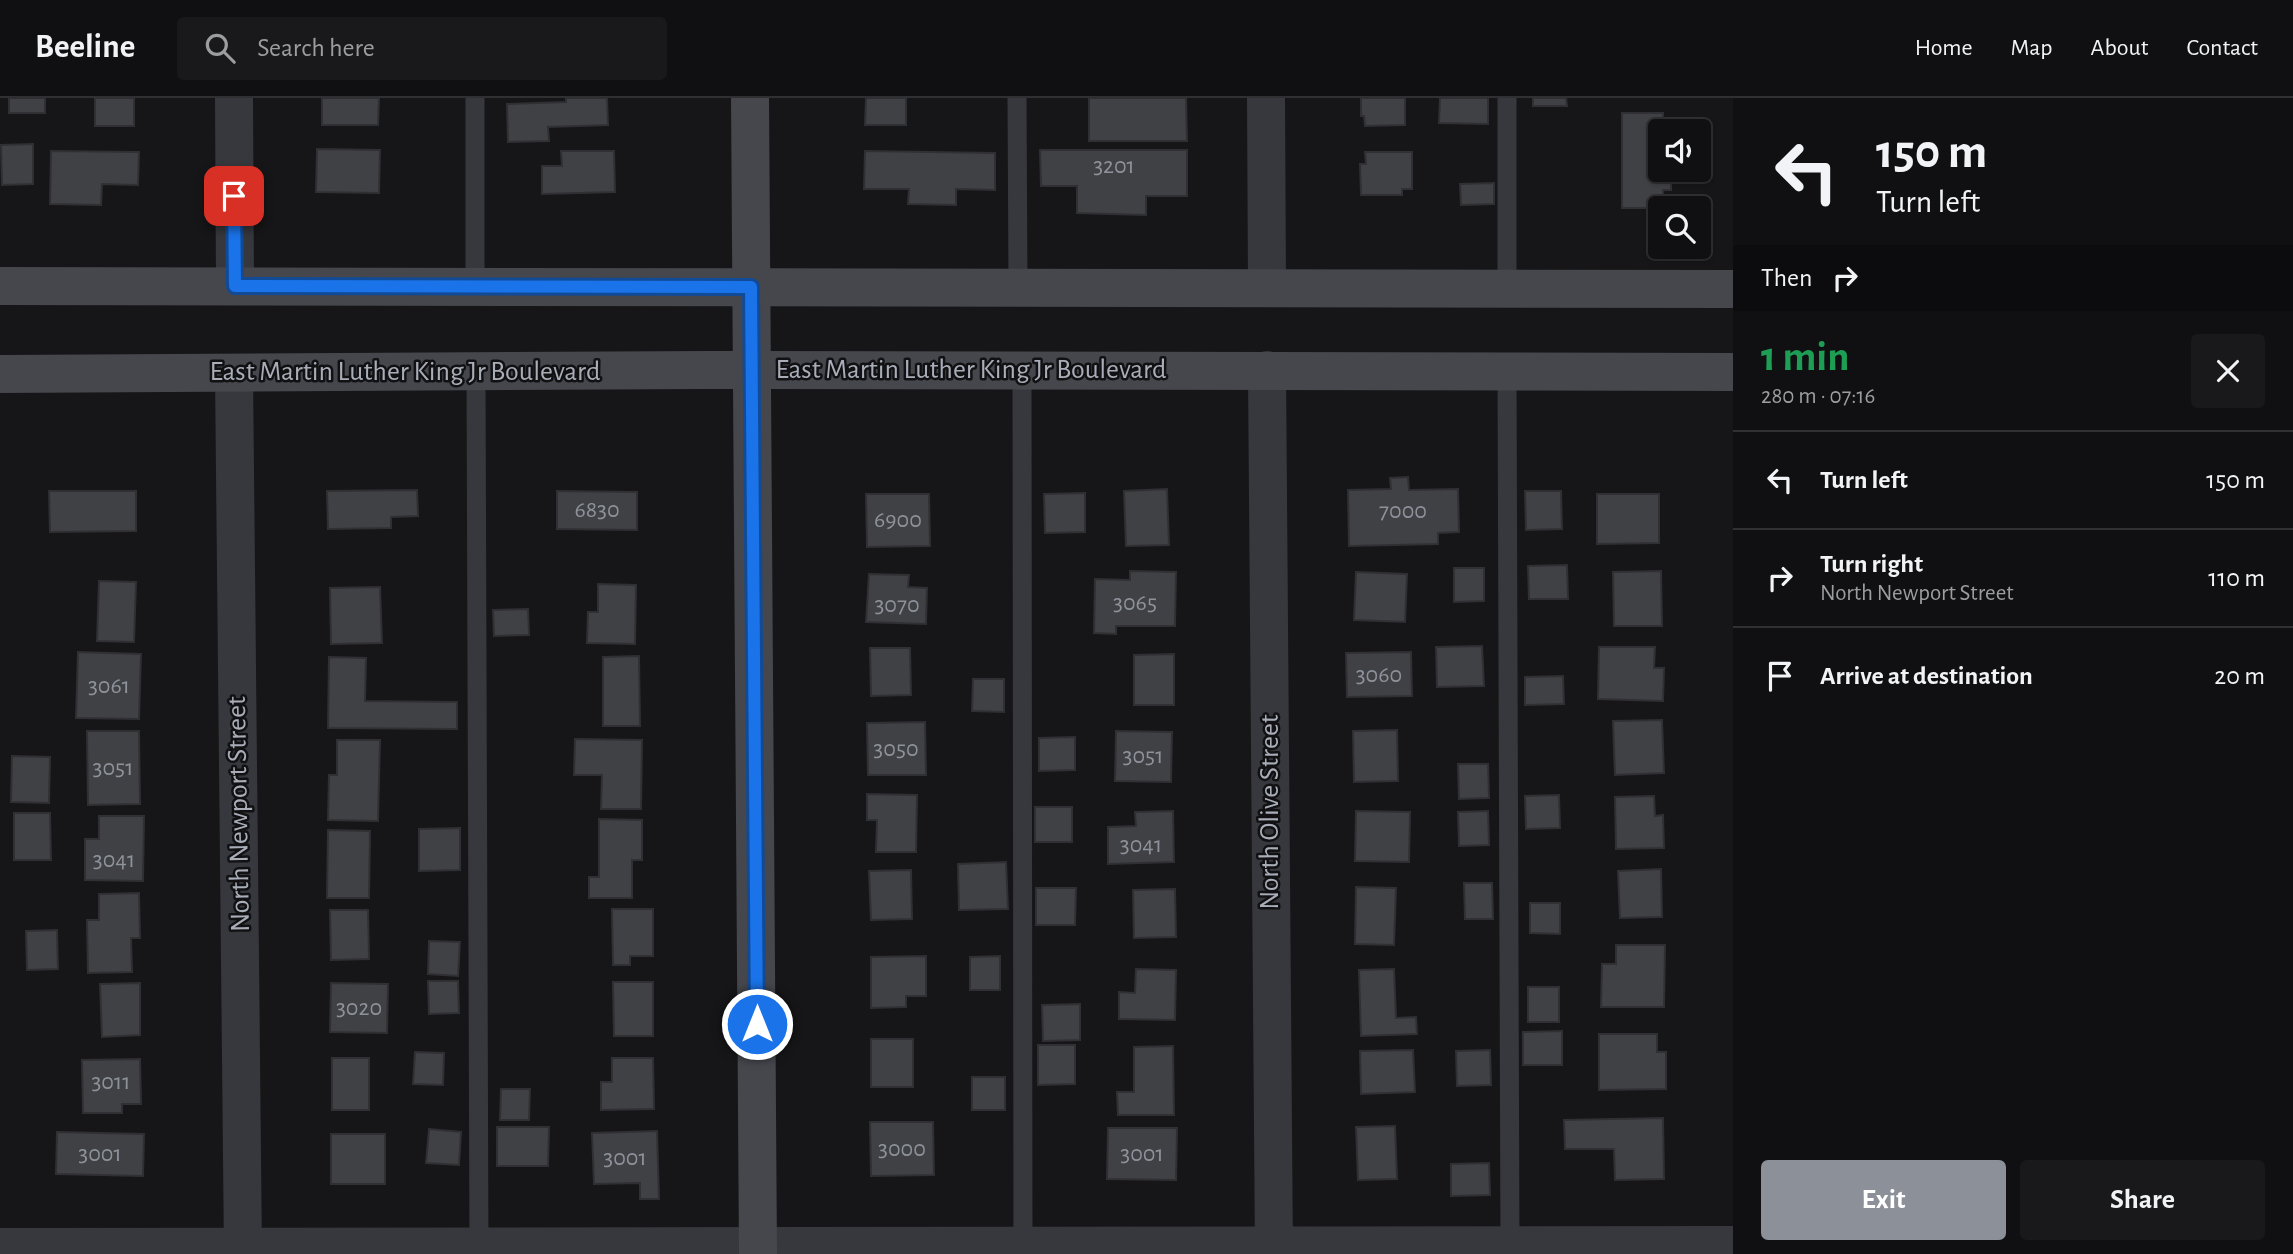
<!DOCTYPE html>
<meta charset="utf-8">
<style>
body{margin:0;font-family:"Alegreya Sans",sans-serif;background:#19191b;color:#f1f3f6;height:100vh;display:flex;flex-direction:column;font-size:26px;white-space:nowrap}
*{box-sizing:border-box;margin:0}
p{font-size:23px;color:#9c9d9f}
.icon{flex:none;width:38px;height:38px;fill:none;stroke:currentColor;stroke-width:2;stroke-linecap:round;stroke-linejoin:round}
.map{position:relative;flex:1;overflow:hidden}
.drawer{display:flex;flex-direction:column;background:#101012;width:560px}
.drawer>*{flex:none}
.top-card{background:#101012;color:#f1f3f6;overflow:hidden}
.fabs{position:absolute;left:1648px;top:21px;display:grid;gap:14px}
.fabs a{display:grid;place-items:center;width:63px;height:63px;border-radius:7px;background:#101012;box-shadow:0 2px 5px #0004,0 0 0 2px #303032;font-size:35px}
.pin{position:absolute;display:grid;place-items:center;width:60px;height:60px;color:#fff;margin:-30px;border-radius:14px;box-shadow:0 4px 10px #0006}
.me{position:absolute;width:77px;margin:-38px;rotate:0deg;stroke-linejoin:round;filter:drop-shadow(0 0 5px #0008)}
.turn{display:flex;align-items:center;gap:24px;height:147px;padding:0 28px;font-size:32px}
.turn .icon{width:91px;height:91px;stroke-width:2.5}
.turn b{display:block;font-size:49px;line-height:60px}
.then{display:flex;align-items:center;height:66px;padding:0 28px;background:#0003;gap:14px;font-size:26px}
.round{display:grid;place-items:center;flex:none;width:74px;height:74px;border-radius:7px;background:#19191b}
.overview{display:flex;align-items:center;justify-content:space-between;height:119px;padding:0 28px}
h1{font-size:42px;font-weight:700;line-height:52px;color:#1e9e55}
.action{display:flex;gap:14px;margin-top:auto;padding:14px 28px}
.action a{flex:1;height:80px;border-radius:7px;background:#8c9099;color:#fff;font-size:28px;font-weight:700;line-height:80px;text-align:center}
.action a+a{background:#19191b;color:#f1f3f6}
ul{padding:0;list-style:none}
li{display:flex;align-items:center;gap:21px;height:98px;padding:0 28px;border-top:2px solid #303032}
li div{flex:1}
li b{display:block;font-size:26px}
li em{font-style:normal}
header{display:flex;align-items:center;gap:42px;box-sizing:border-box;height:98px;padding:0 35px;background:#101012;border-bottom:2px solid #303032}
header strong{font-size:33px}
nav{display:flex;gap:38px;margin-inline-start:auto;font-size:24px}
.search{width:490px;height:63px;background:#19191b;display:flex;align-items:center;gap:18px;box-sizing:border-box;padding:0 24px;border-radius:7px;color:#9c9d9f;font-size:26px}
main{display:flex;flex:1;min-height:0}
.map>svg:first-child{display:block}
.building{fill:#404145;stroke:#303034;stroke-width:2}
.lines{fill:none;stroke-linecap:round;stroke-linejoin:round}
.lane{stroke:#37383d;stroke-width:19}
.street{stroke:#37383d;stroke-width:38}
.secondary{stroke:#45474d;stroke-width:38}
.route-casing{stroke:#114b97;stroke-width:18}
.route{stroke:#1a73e8;stroke-width:12}
.labels{text-anchor:middle;dominant-baseline:central;stroke-width:5;stroke-linejoin:round;paint-order:stroke}
.number-label{font-size:24px;fill:#8e929b}
.street-label{font-size:28px;fill:#a8adb8;stroke:#111113}
</style>
<header>
<strong>Beeline</strong>
<div class="search"><svg class="icon" aria-label="search" viewBox="0 0 24 24"><circle cx="10" cy="10" r="6"/><path d="M15 15l6 6"/></svg>Search here</div>
<nav><a>Home</a><a>Map</a><a>About</a><a>Contact</a></nav>
</header>
<main>
<div class="map">
<svg width="1733" height="1156" viewBox="0 0 1733 1156">
<rect width="100%" height="100%" fill="#161618"/>
<!-- building -->
<g class="building">
<rect x="9" y="0" width="36" height="15"/>
<rect x="95" y="0" width="39" height="28"/>
<path d="M322 0H379L378 27H322Z"/>
<path d="M566 0H607L608 27 548 29 549 43 508 44 507 6 566 4Z"/>
<path d="M866 0H906V27H865Z"/>
<path d="M1089 0H1186L1187 43H1089Z"/>
<path d="M1361 0H1405V27L1365 28 1364 18H1361Z"/>
<path d="M1440 0H1488V26L1439 25Z"/>
<path d="M1533 0H1566L1567 8H1533Z"/>
<path d="M1622 15H1663V32H1671L1661 33V72H1670L1671 80V92H1663V110H1622Z"/>
<path d="M33 46V86L2 87 1 47Z"/>
<path d="M317 51 380 52 379 95 316 94Z"/>
<path d="M1040 52H1187V98H1146V117L1077 115V88H1041Z"/>
<path d="M51 53 139 54 138 87 102 86 101 107 50 106Z"/>
<path d="M561 53H614L615 94 542 96V68H562Z"/>
<path d="M865 53 995 55V92L956 91V107L908 106 909 91H864Z"/>
<path d="M1365 54H1412V91H1402V97H1361L1360 66H1366Z"/>
<path d="M1494 85V106L1461 107 1460 86Z"/>
<path d="M1408 379 1409 392 1458 391 1459 434 1438 435V446L1349 448 1348 392 1391 391 1390 380Z"/>
<path d="M1167 391 1169 447 1126 448 1124 393Z"/>
<path d="M417 392 418 418 391 419V430L328 431 327 393Z"/>
<path d="M49 393H136V433L50 434Z"/>
<path d="M557 393 637 394V432L557 431Z"/>
<path d="M1525 393H1561L1562 431 1526 432Z"/>
<path d="M1085 395V434L1045 435 1044 396Z"/>
<path d="M866 396H929L930 448 867 449Z"/>
<path d="M1597 396H1659V445L1597 446Z"/>
<path d="M1567 467 1568 501H1529L1528 468Z"/>
<path d="M1454 470H1484V503L1454 504Z"/>
<path d="M1130 473 1176 474 1175 528H1116V536L1094 535 1095 481 1130 482Z"/>
<path d="M1661 473 1662 528H1614L1613 474Z"/>
<path d="M1356 474 1407 476 1405 524 1354 522Z"/>
<path d="M869 476 909 477 908 489 927 490 926 526 866 524Z"/>
<path d="M99 483 136 484 134 544 97 543Z"/>
<path d="M598 486 636 487 635 546 587 545 588 514H598Z"/>
<path d="M380 489 382 545 331 546 330 490Z"/>
<path d="M528 511 529 537 494 538 493 512Z"/>
<path d="M1482 548 1484 588 1437 589 1436 549Z"/>
<path d="M1599 549H1655L1654 570H1664L1663 603 1598 601Z"/>
<path d="M870 550H910L911 597 871 598Z"/>
<path d="M78 554 141 556 139 621 76 620Z"/>
<path d="M1411 554 1412 598 1347 599 1346 555Z"/>
<path d="M1174 556V607H1134V557Z"/>
<path d="M639 558 640 628H603V559Z"/>
<path d="M329 559 366 560 365 603 457 604V631L328 630Z"/>
<path d="M1563 578 1564 606 1525 607V579Z"/>
<path d="M973 581H1004V614L972 613Z"/>
<path d="M1662 622 1664 675 1615 677 1613 623Z"/>
<path d="M925 624 926 677H868L867 625Z"/>
<path d="M1397 632 1398 683 1354 684 1353 633Z"/>
<path d="M87 633H139L140 706 88 707Z"/>
<path d="M1116 633 1172 634 1171 684 1115 683Z"/>
<path d="M1075 639V672L1039 673V640Z"/>
<path d="M575 641 642 642 641 711H601L602 677H574Z"/>
<path d="M337 642H380L378 723 328 722 329 677H337Z"/>
<path d="M12 658 50 659 49 705 11 704Z"/>
<path d="M1458 666H1488L1489 700 1459 701Z"/>
<path d="M867 696 917 697 916 754H876L877 722H867Z"/>
<path d="M1559 697 1560 730 1526 731 1525 698Z"/>
<path d="M1654 698 1655 718 1663 717 1664 750 1616 751 1615 699Z"/>
<rect x="1035" y="709" width="37" height="35"/>
<path d="M1173 713 1174 764 1108 766V729L1136 728 1135 714Z"/>
<path d="M1356 713 1410 714 1409 764 1355 763Z"/>
<path d="M1488 713 1489 747 1459 748 1458 714Z"/>
<path d="M14 715H50L51 762H14Z"/>
<path d="M99 718H144L143 783 85 782V741H99Z"/>
<path d="M599 721 642 722V762H632V800H589V779H599Z"/>
<path d="M460 730V772L419 773V731Z"/>
<path d="M328 732 370 733 369 800H327Z"/>
<path d="M1006 764 1008 811 959 812 958 766Z"/>
<path d="M1661 771 1662 819 1620 820 1618 773Z"/>
<path d="M911 772 912 821 871 822 869 773Z"/>
<path d="M1464 785H1492L1493 821H1465Z"/>
<path d="M1356 789 1396 790 1394 847 1355 846Z"/>
<path d="M1036 790H1076L1075 827H1036Z"/>
<path d="M1175 791 1176 839 1134 840 1133 792Z"/>
<path d="M139 795 140 840H131L132 874 88 875 87 822H99V796Z"/>
<path d="M1530 805H1560V836L1530 835Z"/>
<path d="M612 811H653V858H630V867H613Z"/>
<path d="M330 812H368L369 861 331 862Z"/>
<path d="M57 832 58 871 27 872 26 833Z"/>
<path d="M429 843 460 844 458 878 428 876Z"/>
<path d="M1616 847H1665L1664 909H1601L1602 866H1616Z"/>
<path d="M926 858V898H906V909L871 910V859Z"/>
<path d="M1000 858V892H970V859Z"/>
<path d="M1136 871 1176 872 1175 922 1119 921V894L1135 895Z"/>
<path d="M1394 871 1396 920 1416 919 1417 936 1361 938 1359 872Z"/>
<path d="M428 883H458L459 915 429 916Z"/>
<path d="M613 884H653V938H614Z"/>
<path d="M140 885V937L102 939 100 886Z"/>
<path d="M331 885 388 886 387 935 330 934Z"/>
<rect x="1528" y="889" width="31" height="35"/>
<path d="M1080 906V942L1043 943 1042 907Z"/>
<path d="M1562 933V967H1523V934Z"/>
<path d="M1599 936H1657V954H1666V991L1599 992Z"/>
<rect x="871" y="941" width="42" height="48"/>
<path d="M1038 947H1075V986L1038 987Z"/>
<path d="M1173 948 1174 1017H1118L1117 994H1134V949Z"/>
<path d="M1413 952 1415 994 1361 996 1360 953Z"/>
<path d="M1490 952 1491 987 1457 988 1456 953Z"/>
<path d="M415 954 444 955 443 987 413 986Z"/>
<rect x="332" y="960" width="37" height="52"/>
<path d="M612 960H653L654 1011 601 1012V984H612Z"/>
<path d="M140 961 141 1006H122V1015H83L82 962Z"/>
<rect x="972" y="979" width="33" height="33"/>
<path d="M501 991H530L529 1022H500Z"/>
<path d="M1663 1020 1664 1081 1615 1082 1614 1051H1565L1564 1022Z"/>
<path d="M870 1024H933L934 1077 871 1078Z"/>
<path d="M1395 1028 1397 1081 1358 1082 1356 1029Z"/>
<path d="M497 1029H549L548 1068H497Z"/>
<path d="M1108 1030H1177L1176 1082 1107 1081Z"/>
<path d="M429 1031 461 1034 459 1067 426 1065Z"/>
<path d="M657 1033 659 1101H640V1085L594 1086 592 1035Z"/>
<path d="M57 1034 144 1036 143 1078 56 1076Z"/>
<rect x="331" y="1036" width="54" height="50"/>
<path d="M1489 1065 1490 1097 1451 1098V1066Z"/>
</g>
<g class="lines">
<!-- lane -->
<g class="lane">
<path d="M475 0V189"/>
<path d="M1017 0 1018 189"/>
<path d="M1507 0V190"/>
<path d="M1022 272 1023 1155"/>
<path d="M1507 273 1510 1155"/>
<path d="M476 274 479 1155"/>
</g>
<!-- street -->
<g class="street">
<path d="M234 0 235 188"/>
<path d="M1266 0 1267 189"/>
<path d="M1267 272 1274 1156"/>
<path d="M234 276 243 1156"/>
<path d="M0 1149 1733 1147"/>
</g>
<!-- secondary -->
<g class="secondary">
<path d="M750 0 758 1156"/>
<path d="M0 188 1733 191"/>
<path d="M0 276 705 272 1733 274"/>
</g>
</g>
<g class="lines">
<defs>
<path id="route" d="M234 98 235 188 751 189 757 926"/>
</defs>
<!-- route casing -->
<use href="#route" class="route-casing"/>
<!-- route -->
<use href="#route" class="route"/>
</g>
<g class="labels">
<!-- number labels -->
<g class="number-label">
<text x="1114" y="68">3201</text>
<text x="597" y="412">6830</text>
<text x="1403" y="413">7000</text>
<text x="898" y="422">6900</text>
<text x="1135" y="505">3065</text>
<text x="897" y="507">3070</text>
<text x="1379" y="577">3060</text>
<text x="109" y="588">3061</text>
<text x="896" y="651">3050</text>
<text x="1143" y="658">3051</text>
<text x="113" y="670">3051</text>
<text x="1141" y="747">3041</text>
<text x="114" y="762">3041</text>
<text x="359" y="910">3020</text>
<text x="111" y="984">3011</text>
<text x="902" y="1051">3000</text>
<text x="100" y="1056">3001</text>
<text x="1142" y="1056">3001</text>
<text x="625" y="1060">3001</text>
</g>
<!-- street labels -->
<g class="street-label">
<text x="971" y="272">East Martin Luther King Jr Boulevard</text>
<text x="405" y="274">East Martin Luther King Jr Boulevard</text>
<text transform="translate(1270 714) rotate(-90)">North Olive Street</text>
<text transform="translate(239 716) rotate(-91)">North Newport Street</text>
</g>
</g>
</svg>
<div class="fabs">
<a><svg class="icon" aria-label="sound" viewBox="0 0 24 24"><path d="M4 9h4l5-4v14l-5-4H4zM17 9q2 3 0 6"/></svg></a>
<a><svg class="icon" aria-label="search" viewBox="0 0 24 24"><circle cx="10" cy="10" r="6"/><path d="M15 15l6 6"/></svg></a>
</div>
<div class="pin" style="left:234px;top:98px;background:#d93025"><svg class="icon" aria-label="arrive" viewBox="0 0 24 24"><path d="M6 21V4h12l-3 4 3 4H6"/></svg></div>
<svg class="me" style="left:757px;top:926px" viewBox="-20 -20 40 40"><circle r="17" fill="#1a73e8" stroke="#fff" stroke-width="3"/><path d="M0-11L8 9 0 5-8 9z" fill="#fff"/></svg>
</div>
<section class="drawer">
<div class="top-card">
<div class="turn"><svg class="icon" aria-label="left" viewBox="0 0 24 24"><path d="M17 20v-9H6M10 6l-5 5 5 5"/></svg><div><b>150 m</b>Turn left</div></div>
<div class="then">Then<svg class="icon" aria-label="right" viewBox="0 0 24 24"><path d="M7 20v-9h11M14 6l5 5-5 5"/></svg></div>
</div>
<div class="overview"><div><h1>1 min</h1><p>280 m · 07:16</p></div><a class="round"><svg class="icon" aria-label="close" viewBox="0 0 24 24"><path d="M6 6l12 12M18 6L6 18"/></svg></a></div>
<ul>
<li><svg class="icon" aria-label="left" viewBox="0 0 24 24"><path d="M17 20v-9H6M10 6l-5 5 5 5"/></svg><div><b>Turn left</b></div><em>150 m</em></li>
<li><svg class="icon" aria-label="right" viewBox="0 0 24 24"><path d="M7 20v-9h11M14 6l5 5-5 5"/></svg><div><b>Turn right</b><p>North Newport Street</p></div><em>110 m</em></li>
<li><svg class="icon" aria-label="arrive" viewBox="0 0 24 24"><path d="M6 21V4h12l-3 4 3 4H6"/></svg><div><b>Arrive at destination</b></div><em>20 m</em></li>
</ul>
<div class="action"><a>Exit</a><a>Share</a></div>
</section>
</main>
